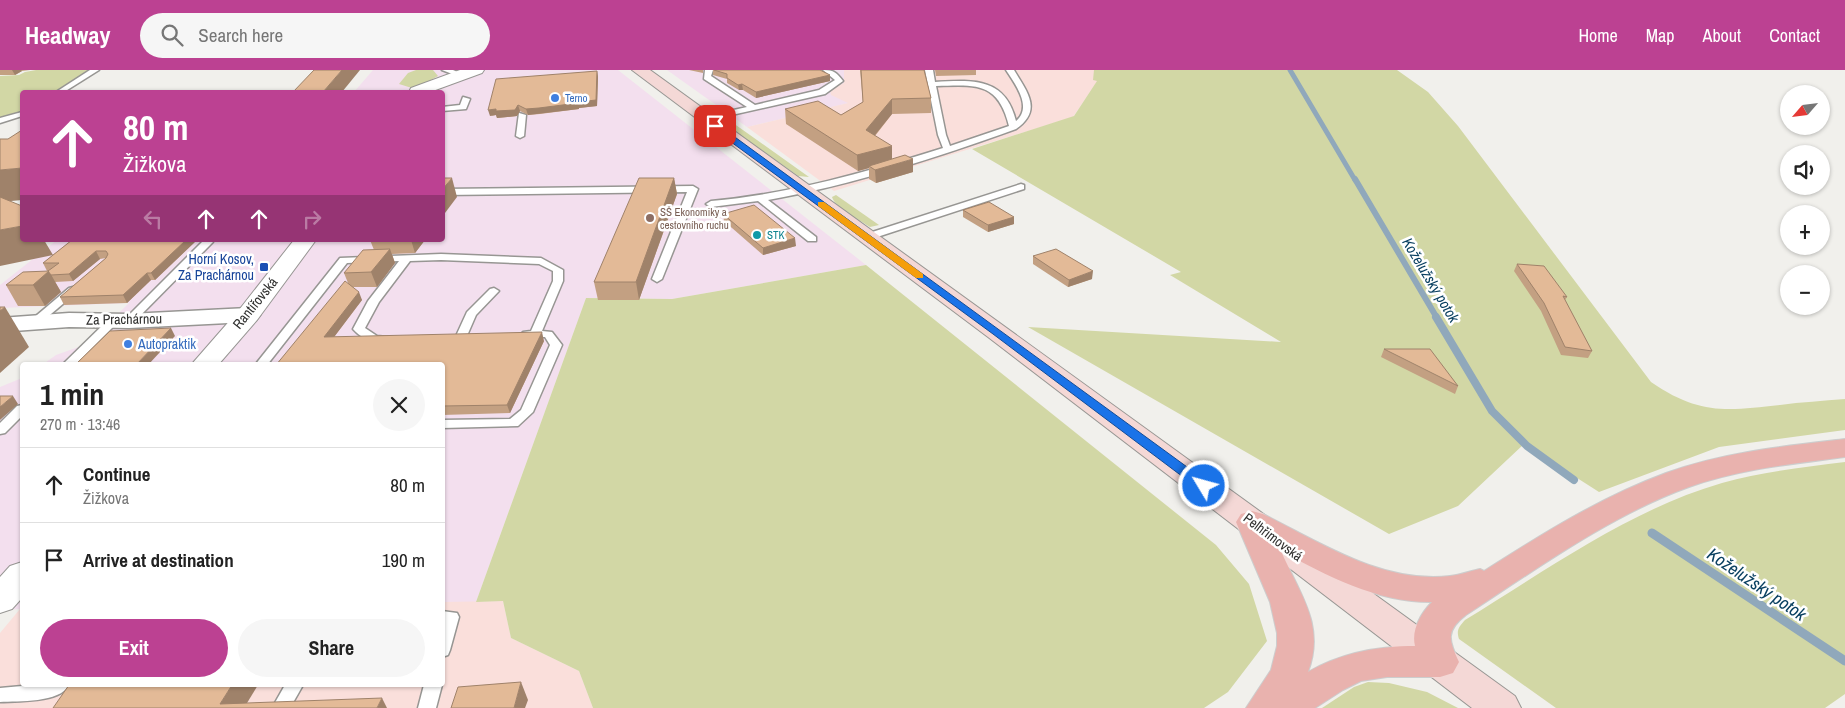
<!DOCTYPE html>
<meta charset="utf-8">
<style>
body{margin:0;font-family:"Archivo Narrow",sans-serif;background:#f6f6f6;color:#222;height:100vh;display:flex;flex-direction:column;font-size:19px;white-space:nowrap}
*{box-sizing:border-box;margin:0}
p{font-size:16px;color:#767676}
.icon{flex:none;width:28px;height:28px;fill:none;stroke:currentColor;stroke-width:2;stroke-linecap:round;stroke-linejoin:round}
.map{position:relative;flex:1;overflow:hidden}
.side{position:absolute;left:20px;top:292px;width:425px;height:325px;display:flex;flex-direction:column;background:#fff;border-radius:5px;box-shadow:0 1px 4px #0004}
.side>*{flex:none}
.top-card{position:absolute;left:20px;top:20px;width:425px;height:152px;border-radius:5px;box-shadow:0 1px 4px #0004;background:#bc4192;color:#fff;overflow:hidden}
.needle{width:32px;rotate:242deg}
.tools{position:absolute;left:1780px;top:15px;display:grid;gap:10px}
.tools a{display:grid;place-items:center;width:50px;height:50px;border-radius:50%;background:#fff;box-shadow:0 1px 4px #0004;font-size:25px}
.pin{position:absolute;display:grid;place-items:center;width:42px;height:42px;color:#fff;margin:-21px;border-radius:10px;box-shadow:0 2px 8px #0006}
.me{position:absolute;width:55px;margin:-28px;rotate:307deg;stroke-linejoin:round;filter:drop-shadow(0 0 4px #0008)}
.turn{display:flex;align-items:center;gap:18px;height:105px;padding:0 20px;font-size:22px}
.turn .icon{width:65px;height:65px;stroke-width:2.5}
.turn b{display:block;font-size:35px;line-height:42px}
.lanes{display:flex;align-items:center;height:48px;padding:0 20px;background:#0003;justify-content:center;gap:25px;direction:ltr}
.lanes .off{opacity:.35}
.round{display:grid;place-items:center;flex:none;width:52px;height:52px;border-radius:26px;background:#f6f6f6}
.summary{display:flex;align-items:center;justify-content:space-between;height:85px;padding:0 20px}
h1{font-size:30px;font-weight:800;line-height:38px}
.primary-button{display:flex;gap:10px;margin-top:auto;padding:10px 20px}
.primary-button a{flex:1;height:58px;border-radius:30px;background:#bc4192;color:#fff;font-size:20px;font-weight:800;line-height:58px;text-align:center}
.primary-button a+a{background:#f6f6f6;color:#222}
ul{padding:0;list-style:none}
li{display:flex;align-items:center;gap:15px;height:75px;padding:0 20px;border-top:1px solid #e0e0e0}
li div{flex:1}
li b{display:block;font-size:19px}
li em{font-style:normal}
header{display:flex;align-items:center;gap:30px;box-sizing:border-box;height:70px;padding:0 25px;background:#bc4192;color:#fff}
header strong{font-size:24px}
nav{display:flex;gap:28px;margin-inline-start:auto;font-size:18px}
.search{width:350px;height:45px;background:#f6f6f6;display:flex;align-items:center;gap:12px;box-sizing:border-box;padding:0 18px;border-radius:28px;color:#767676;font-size:19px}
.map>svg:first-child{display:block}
.commercial{fill:#f3dfee}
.industrial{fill:#fadfdb}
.green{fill:#d2d7a5}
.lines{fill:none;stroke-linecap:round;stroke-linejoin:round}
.stream-far3{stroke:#90a8bb;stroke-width:5}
.stream-far2{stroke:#90a8bb;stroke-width:6}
.stream-far1{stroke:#90a8bb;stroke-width:8}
.stream{stroke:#90a8bb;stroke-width:9}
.service-casing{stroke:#979693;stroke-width:3}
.minor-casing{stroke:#979693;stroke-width:3}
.tertiary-casing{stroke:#979693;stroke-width:2}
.secondary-casing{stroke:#979693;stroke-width:2}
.primary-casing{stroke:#cdcdcd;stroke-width:2}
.service{fill:#fff;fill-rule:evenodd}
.minor{fill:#fff;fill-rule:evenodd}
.tertiary{fill:#fff;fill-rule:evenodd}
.secondary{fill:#f4d8d6;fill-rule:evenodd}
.primary{fill:#e9b2ae;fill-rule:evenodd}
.wall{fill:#c3a082}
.shaded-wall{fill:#9f826a}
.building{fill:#e3ba97;stroke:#9f826a}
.route{fill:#1a73e8;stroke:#114b97}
.slow{fill:#f59e0b}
.shop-dot{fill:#3f7fe0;stroke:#fff;stroke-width:2}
.education-dot{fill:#8d6e63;stroke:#fff;stroke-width:2}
.culture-dot{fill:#0f9aa8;stroke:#fff;stroke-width:2}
.transit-dot{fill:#1a4fb4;stroke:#fff;stroke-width:2}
.labels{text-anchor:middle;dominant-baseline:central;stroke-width:5;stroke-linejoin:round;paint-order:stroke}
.far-shop-label{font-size:11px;fill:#366cbe;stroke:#fff;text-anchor:start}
.far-education-label{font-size:11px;fill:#785e54;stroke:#fff;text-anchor:start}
.far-culture-label{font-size:11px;fill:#0d838f;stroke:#fff;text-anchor:start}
.transit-label{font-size:14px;fill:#164399;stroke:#fff;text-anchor:end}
.street-label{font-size:14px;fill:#2f2f2e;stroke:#fff}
.shop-label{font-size:14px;fill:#366cbe;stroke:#fff;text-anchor:start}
.water-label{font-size:15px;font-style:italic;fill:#0a4061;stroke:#fff}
.near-water-label{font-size:18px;font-style:italic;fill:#0a4061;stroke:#fff}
</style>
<header>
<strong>Headway</strong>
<div class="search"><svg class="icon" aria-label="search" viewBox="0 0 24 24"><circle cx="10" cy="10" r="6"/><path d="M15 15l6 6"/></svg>Search here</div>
<nav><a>Home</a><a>Map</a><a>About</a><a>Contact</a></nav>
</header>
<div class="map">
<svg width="1845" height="638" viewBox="0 0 1845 638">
<rect width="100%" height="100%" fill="#f1f0ec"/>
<!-- commercial -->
<g class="commercial">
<path d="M373 0H618L866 195 672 229 586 228 476 532H443L442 295H42L56 285 87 274 129 233 0 238V215L57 170H442V22H354Z"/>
<path d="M667 0H844V13L831 20 849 33 747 57Z"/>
<path d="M22 308V539L0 540V317Z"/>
</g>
<!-- industrial -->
<g class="industrial">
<path d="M844 0H1105L1073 47 834 121 747 57 848 33 831 25 830 20 844 13Z"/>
<path d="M503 531 511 568 579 601 593 638H0V563L20 539H22V615H442L443 532Z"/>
</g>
<!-- green -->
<g class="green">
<path d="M36 0H89L54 22H22V41L0 48V6L19 5 25 2Z"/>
<path d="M416 0H433L438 6 415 19 399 14 408 3Z"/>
<path d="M1094 0H1397L1428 22 1458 56 1651 312C1699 345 1726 341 1780 335 1801 332 1823 331 1845 329V360L1719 377 1599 422 1524 374 1458 436 1389 464 1028 257 1281 272 1170 205 1181 202 972 79 1074 46 1097 11 1093 10Z"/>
<path d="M726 48 809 107 798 106 794 103 722 52Z"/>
<path d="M836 125 879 155 870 157C860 150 835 138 832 127Z"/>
<path d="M866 195 1216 475 1249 514 1267 571 1228 622 1204 638H593L579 601 511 568 503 531 476 532 586 228 672 229Z"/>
<path d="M1845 392V624L1825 638H1556L1459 569C1456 560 1459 557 1465 550 1547 500 1629 440 1722 413 1762 402 1804 397 1845 392Z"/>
<path d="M1368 612 1389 613 1427 622 1458 638H1322L1354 617Z"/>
</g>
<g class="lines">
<!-- stream-far3 -->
<path class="stream-far3" d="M1290 0 1355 110"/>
<!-- stream-far2 -->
<path class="stream-far2" d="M1355 109 1437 248"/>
<!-- stream-far1 -->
<path class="stream-far1" d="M1436 247 1492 341 1527 376 1574 410"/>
<!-- stream -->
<path class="stream" d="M1652 463 1845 591"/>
<defs>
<g id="service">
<path d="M90 0H99L64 22H56Z"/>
<path d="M442 0H453L464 5 460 7Z"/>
<path d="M705 0H713L711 6 755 35 819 20 835 10 823 0C834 0 837 3 843 11L825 24 705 51 701 49 702 47 747 37 704 9Z"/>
<path d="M925 0H933L935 12C973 10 1005 7 1016 51 1033 37 1015 14 1006 0H1014C1027 22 1043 40 1016 59 936 88 852 115 768 130L816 167V171H808L758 131 711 137 706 134 711 131C790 124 867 102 943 78L938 65ZM936 16C975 15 998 11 1009 56L950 76 946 65Z"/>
<path d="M463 27 470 29 466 39 442 41V37L460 35Z"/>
<path d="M22 42V46L0 53V48Z"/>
<path d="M519 43 526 45 524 66 520 68 516 66Z"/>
<path d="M1021 114 1024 115V119L871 169H863L862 167 863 165Z"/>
<path d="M693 116 698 119 662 209 657 212 652 209 687 122 442 125V119Z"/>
<path d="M204 170H212L213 172 133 253H125L123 251Z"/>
<path d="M441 184 541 188 563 200V211L542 261 552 262 562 275 533 342 518 356 442 358V350L510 349 521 340 550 275 545 267H527L521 264 523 262 531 261 553 211V201L539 194 441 190 410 191 379 232 365 258 377 266 388 267 390 269C379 279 361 268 353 259L368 231 399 191 347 193 267 295H255L340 188Z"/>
<path d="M73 217 78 220 77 222 38 255H30L28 253 30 251 69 218Z"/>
<path d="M494 218 499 221 476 245 466 268H458L456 266 467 242 490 219Z"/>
<path d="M113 248 119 251 75 295H62L109 249Z"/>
<path d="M22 335V346L5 363 0 364V353L17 336Z"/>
<path d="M442 541 457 543 459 547 450 580 448 585 442 587Z"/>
<path d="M33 615H69C60 633 18 631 0 632V618Z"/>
<path d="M285 615H303L290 638H272Z"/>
<path d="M424 615H442L436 638H418Z"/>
</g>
<path id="minor" d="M248 238 256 240 260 245 256 250 248 252 129 258 69 257 0 262V248L69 243 129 244Z"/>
<g id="tertiary">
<path d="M460 0H484L482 3 430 22H409L411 18Z"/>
<path d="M294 170H316L257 250 218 295H191L239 240Z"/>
<path d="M22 492V528L12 539 0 543V507L10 496Z"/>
</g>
<path id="secondary" d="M632 0H650L1515 626 1521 638H1472L988 267Z"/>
<path id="primary" d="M1845 369V387C1793 394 1739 399 1689 417 1611 445 1535 500 1466 545 1445 561 1449 570 1459 592L1453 603 1440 607H1387L1361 611 1343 620 1315 638H1246L1271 600 1277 576V563L1270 532 1236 452 1241 444 1252 441 1263 444C1321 473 1383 514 1450 506 1460 505 1470 501 1480 499L1484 501C1542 464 1601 427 1666 403 1723 382 1785 376 1845 369ZM1281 481C1327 506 1379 533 1432 532 1421 543 1411 560 1415 576 1377 576 1341 583 1308 602 1326 555 1299 523 1281 481Z"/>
</defs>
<!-- service casing -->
<use href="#service" class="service-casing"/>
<!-- minor casing -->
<use href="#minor" class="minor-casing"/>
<!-- tertiary casing -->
<use href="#tertiary" class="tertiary-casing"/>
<!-- secondary casing -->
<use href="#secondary" class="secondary-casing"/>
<!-- primary casing -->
<use href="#primary" class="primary-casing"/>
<!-- service -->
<use href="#service" class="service"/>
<!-- minor -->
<use href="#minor" class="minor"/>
<!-- tertiary -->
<use href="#tertiary" class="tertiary"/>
<!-- secondary -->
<use href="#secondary" class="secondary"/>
<!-- primary -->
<use href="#primary" class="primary"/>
</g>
<!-- wall -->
<g class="wall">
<path d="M0 0H30L22 1 15 5H0Z"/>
<path d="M689 0H703V3Z"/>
<path d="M713 0H820L830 11 756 28 743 20H739L727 13V9L713 5Z"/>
<path d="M860 0H924L931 28V43L892 44 875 66 892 89 913 102 876 113 869 109V98L858 101 786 54 785 39 841 45 863 32Z"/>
<path d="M935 0H976V5L936 6Z"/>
<path d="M597 1 598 7 597 36 579 38V39L540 44 528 45 520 41 517 46 497 48 496 45 490 46Z"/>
<path d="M674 108 677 124 639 230H598L594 212Z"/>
<path d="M963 140 1014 147V154L988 162 963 147Z"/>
<path d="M723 144 796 176 763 185 724 151Z"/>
<path d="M72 170H197L155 210H151L127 233 64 235 60 227 106 188 100 189 73 211 55 212 61 222 45 236H18L6 215 48 201H49H47L43 193Z"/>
<path d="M370 170H425L415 183 392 184 395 193 377 217H353L362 230 334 267 544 271 510 343 442 345V295H276L348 213 344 203 374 180Z"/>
<path d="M1033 186 1092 209 1068 217 1033 194Z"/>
<path d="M1517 194 1567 227 1565 230 1592 281 1588 288 1561 285 1541 241 1514 201Z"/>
<path d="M1384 279 1458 316 1455 324 1381 287Z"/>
</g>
<!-- shaded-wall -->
<g class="shaded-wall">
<path d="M12 0H21L22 1 15 5Z"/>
<path d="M342 0H360L342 22H323Z"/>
<path d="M597 1 598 7 597 36 579 38V39L528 45 526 39Z"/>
<path d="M830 5V11L756 28V22Z"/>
<path d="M742 14 743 20H739L738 15Z"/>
<path d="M892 29V44L866 76V60Z"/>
<path d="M518 35 520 41 517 46 497 48 496 45 490 46 488 40Z"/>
<path d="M892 76V92L869 96V98L858 101 857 85Z"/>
<path d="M913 89V102L876 113 875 100Z"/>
<path d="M22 98V130L0 132V100Z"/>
<path d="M452 108 457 127 442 147V120Z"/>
<path d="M674 108 677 124 639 230 636 212Z"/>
<path d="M1014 147V154L988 162V155Z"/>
<path d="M22 156V170H44L53 185 0 196V160Z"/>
<path d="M795 168 796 176 763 185V178Z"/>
<path d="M186 170H197L155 210 151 203Z"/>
<path d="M411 170H425L415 183Z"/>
<path d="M390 179 395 193 377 217 371 202Z"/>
<path d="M96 181 100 189 73 211 69 204Z"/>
<path d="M49 201 61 222 45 236 33 215Z"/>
<path d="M1093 201 1092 209 1068 217 1069 210Z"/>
<path d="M147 203 151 210 127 233 123 225Z"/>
<path d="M359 222 362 230 328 275 324 267Z"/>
<path d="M5 237 29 277 0 303V241Z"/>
<path d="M171 258 175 266 148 295H136Z"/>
<path d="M542 262 544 271 510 343 507 335Z"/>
<path d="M13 326 18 334 0 350V337Z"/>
<path d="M521 612 528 630 525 638H514Z"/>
<path d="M232 615H258L244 638 220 634Z"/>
<path d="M382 628 387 638H377Z"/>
</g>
<!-- building -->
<g class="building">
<path d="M314 0H342L323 22H293Z"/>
<path d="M714 0H820L830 5 756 22 742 14 738 15 727 8V4Z"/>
<path d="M861 0H924L931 28 892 29 866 60 892 76 857 85 785 39 818 31 841 45 863 32Z"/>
<path d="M597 1 596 30 578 32V33L539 38 526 39 518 35 515 40 496 41V39L488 40 496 9Z"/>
<path d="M22 60V98L0 100V69H8Z"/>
<path d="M905 85 913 89 875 100 869 96Z"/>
<path d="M442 108H452L442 120Z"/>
<path d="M639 108H674L636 212H594Z"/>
<path d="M0 127 22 136V156L0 160Z"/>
<path d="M989 132 1014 147 988 155 963 140Z"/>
<path d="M754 135 795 168 763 178 723 144Z"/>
<path d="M72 170H186L151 203H147L123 225 60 227 106 188 108 184 106 181H96L69 204 51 205 48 201 59 193H43Z"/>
<path d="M390 179 371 202 344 203 363 180Z"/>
<path d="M1056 179 1093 201 1069 210 1033 186Z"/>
<path d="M1517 194 1544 196 1567 227 1563 226 1592 281 1565 277 1544 233Z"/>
<path d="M49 201 33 215H6L23 202Z"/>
<path d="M345 211 359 222 324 267 542 262 507 335 442 336V295H276Z"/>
<path d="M0 237H5L0 241Z"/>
<path d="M171 258 136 295H75L110 261Z"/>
<path d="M1384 279H1430L1458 316Z"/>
<path d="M0 326H13L0 337Z"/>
<path d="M521 612 514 638H451L458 617Z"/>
<path d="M69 615H232L220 634 382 628 377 638H53Z"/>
</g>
<!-- route -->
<path class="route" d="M712 54H717L1209 413 1210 416 1209 419H1199L993 264 712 58Z"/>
<!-- slow -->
<path class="slow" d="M818 132H824L923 204V208H916L818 136Z"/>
<!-- markers -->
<g class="shop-dot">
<circle cx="555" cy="28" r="5"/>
<circle cx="128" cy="274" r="5"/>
</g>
<circle class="education-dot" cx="650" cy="148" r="5"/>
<circle class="culture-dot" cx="757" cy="165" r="5"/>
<rect class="transit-dot" x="259" y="192" width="10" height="10" rx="2.5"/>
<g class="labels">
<!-- far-shop labels -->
<g class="far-shop-label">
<text x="565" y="28">Terno</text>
</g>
<!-- far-education labels -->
<g class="far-education-label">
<text x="660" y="142">SŠ Ekonomiky a<tspan x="660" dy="13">cestovního ruchu</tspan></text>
</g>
<!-- far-culture labels -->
<g class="far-culture-label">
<text x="767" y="165">STK</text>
</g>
<!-- transit labels -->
<g class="transit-label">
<text x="254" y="189">Horní Kosov,<tspan x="254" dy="16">Za Prachárnou</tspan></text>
</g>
<!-- street labels -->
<g class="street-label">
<text transform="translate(255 233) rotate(-51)">Rantířovská</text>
<text transform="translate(124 249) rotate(-1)">Za Prachárnou</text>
<text transform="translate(1273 467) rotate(37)">Pelhřimovská</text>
</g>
<!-- shop labels -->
<g class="shop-label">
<text x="138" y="274">Autopraktik</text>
</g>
<!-- water labels -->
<g class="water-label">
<text transform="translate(1431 210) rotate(59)">Koželužský potok</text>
</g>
<!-- near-water labels -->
<g class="near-water-label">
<text transform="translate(1757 514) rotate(34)">Koželužský potok</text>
</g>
</g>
</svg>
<div class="tools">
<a><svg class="needle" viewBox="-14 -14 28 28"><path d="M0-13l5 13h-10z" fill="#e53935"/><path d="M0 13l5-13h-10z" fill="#767676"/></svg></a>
<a><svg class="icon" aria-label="sound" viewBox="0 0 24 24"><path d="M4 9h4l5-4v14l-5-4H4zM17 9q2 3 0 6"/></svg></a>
<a>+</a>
<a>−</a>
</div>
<div class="pin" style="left:715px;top:56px;background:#d93025"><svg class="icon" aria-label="arrive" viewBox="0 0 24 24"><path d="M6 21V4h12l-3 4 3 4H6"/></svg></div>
<svg class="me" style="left:1204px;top:416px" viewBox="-20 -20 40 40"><circle r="17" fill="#1a73e8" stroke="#fff" stroke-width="3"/><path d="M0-11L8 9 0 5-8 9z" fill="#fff"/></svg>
<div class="top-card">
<div class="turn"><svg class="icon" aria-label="ahead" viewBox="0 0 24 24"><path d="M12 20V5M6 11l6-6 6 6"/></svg><div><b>80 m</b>Žižkova</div></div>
<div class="lanes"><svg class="icon off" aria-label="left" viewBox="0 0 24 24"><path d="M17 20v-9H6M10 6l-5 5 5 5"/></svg><svg class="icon" aria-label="ahead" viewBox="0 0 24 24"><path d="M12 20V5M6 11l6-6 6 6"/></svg><svg class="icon" aria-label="ahead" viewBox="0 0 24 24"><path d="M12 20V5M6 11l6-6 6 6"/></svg><svg class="icon off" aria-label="right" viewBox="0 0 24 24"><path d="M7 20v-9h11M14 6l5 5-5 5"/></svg></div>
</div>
<section class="side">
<div class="summary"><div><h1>1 min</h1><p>270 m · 13:46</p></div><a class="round"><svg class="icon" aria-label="close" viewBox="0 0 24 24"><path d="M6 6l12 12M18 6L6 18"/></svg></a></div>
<ul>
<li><svg class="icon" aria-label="ahead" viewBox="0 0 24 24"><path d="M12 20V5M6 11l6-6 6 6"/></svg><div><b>Continue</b><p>Žižkova</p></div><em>80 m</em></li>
<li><svg class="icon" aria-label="arrive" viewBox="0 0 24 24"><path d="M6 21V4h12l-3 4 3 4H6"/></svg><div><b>Arrive at destination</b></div><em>190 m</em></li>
</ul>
<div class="primary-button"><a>Exit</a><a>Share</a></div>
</section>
</div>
